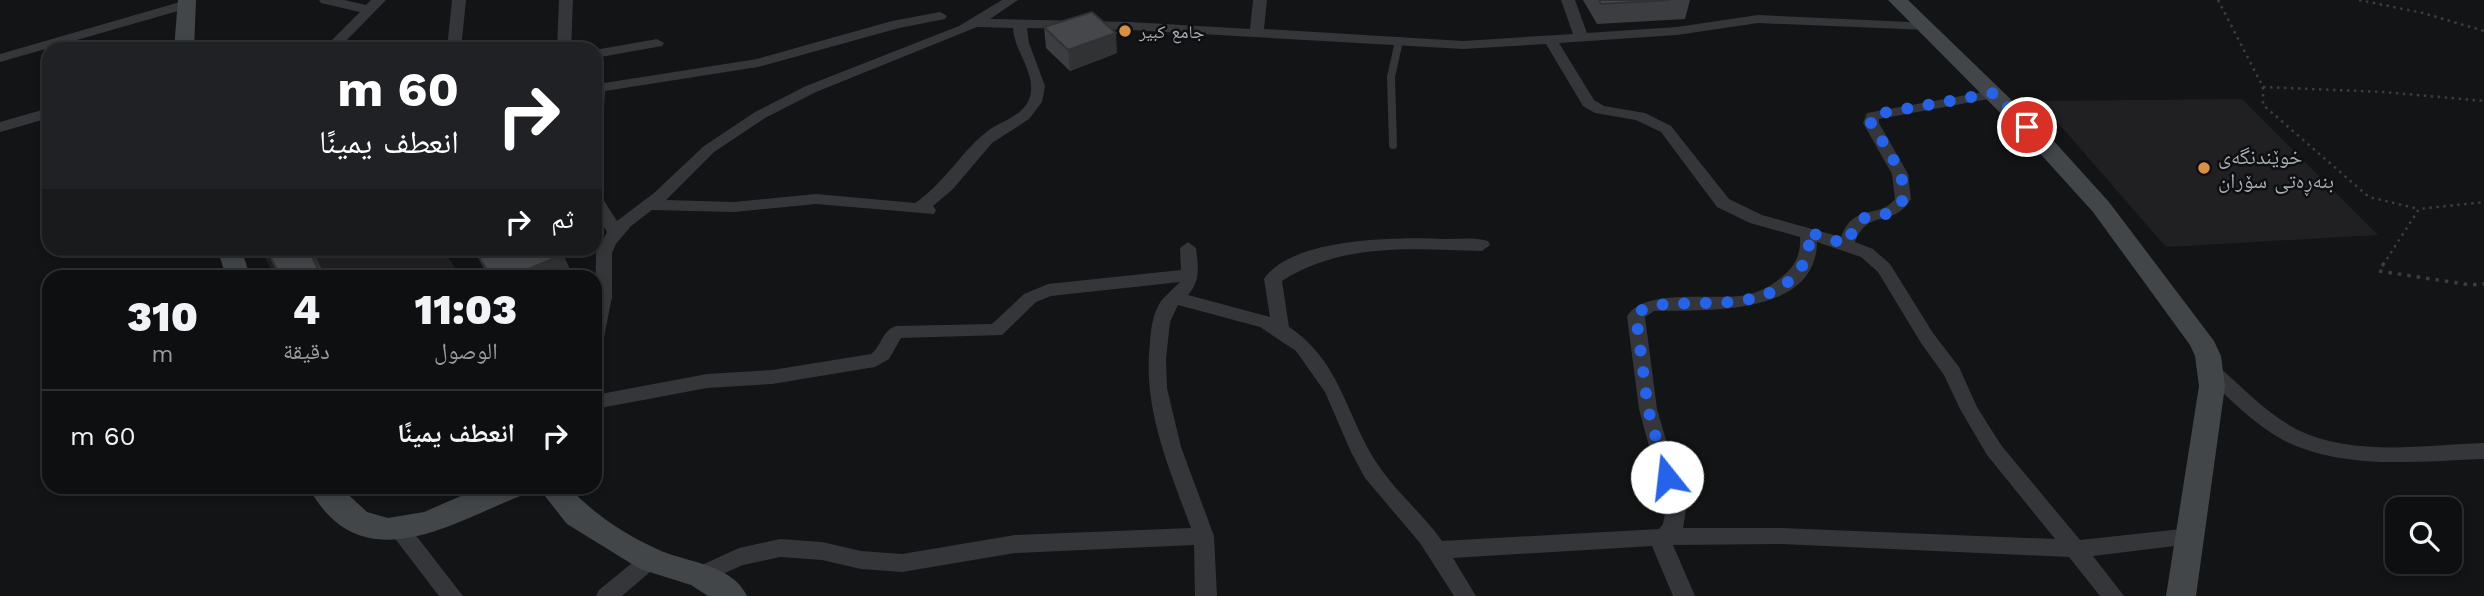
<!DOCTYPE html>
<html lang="ar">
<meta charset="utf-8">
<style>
body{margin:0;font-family:"Work Sans","Noto Naskh Arabic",sans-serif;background:#1c1d1e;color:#f1f3f6;direction:rtl;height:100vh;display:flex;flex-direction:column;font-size:26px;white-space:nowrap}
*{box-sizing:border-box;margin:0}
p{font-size:23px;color:#9b9c9f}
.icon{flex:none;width:38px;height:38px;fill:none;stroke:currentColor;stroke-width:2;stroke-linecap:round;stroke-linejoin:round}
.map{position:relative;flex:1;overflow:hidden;direction:ltr}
.details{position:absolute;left:42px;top:270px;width:560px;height:224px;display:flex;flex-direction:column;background:#0e0f10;border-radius:21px;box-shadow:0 4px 10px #0003,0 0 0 2px #2e2f30;direction:rtl}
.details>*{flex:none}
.banner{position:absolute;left:42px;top:42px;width:560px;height:214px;border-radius:21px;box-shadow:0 4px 10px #0003,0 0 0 2px #2e2f30;direction:rtl;background:#202124;color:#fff;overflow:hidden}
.buttons{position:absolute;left:2385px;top:497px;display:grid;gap:14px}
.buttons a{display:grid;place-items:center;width:77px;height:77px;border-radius:14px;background:#0e0f10;box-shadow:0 4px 10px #0003,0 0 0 2px #2e2f30;font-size:35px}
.pin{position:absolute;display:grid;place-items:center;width:60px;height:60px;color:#fff;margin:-30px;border:4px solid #fff;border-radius:50%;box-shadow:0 2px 7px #0007}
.me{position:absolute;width:77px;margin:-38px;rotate:344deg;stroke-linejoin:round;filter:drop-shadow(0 0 5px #0008)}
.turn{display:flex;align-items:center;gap:24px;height:147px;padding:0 28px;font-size:32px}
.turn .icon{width:91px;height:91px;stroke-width:2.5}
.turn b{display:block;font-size:49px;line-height:60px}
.then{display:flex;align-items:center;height:66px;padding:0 28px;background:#0003;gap:14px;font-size:26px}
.eta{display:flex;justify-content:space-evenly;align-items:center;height:119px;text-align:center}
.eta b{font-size:42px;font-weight:800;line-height:49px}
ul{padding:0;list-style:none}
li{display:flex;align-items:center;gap:21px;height:91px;padding:0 28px;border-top:2px solid #2e2f30}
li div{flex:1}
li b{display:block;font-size:26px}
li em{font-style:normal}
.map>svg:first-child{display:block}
.built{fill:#202022}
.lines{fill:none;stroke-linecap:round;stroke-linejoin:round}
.path-far1{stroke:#3b3d40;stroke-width:2.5;stroke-dasharray:2.5 4.5;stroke-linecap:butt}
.path{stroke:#3b3d40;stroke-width:3.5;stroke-dasharray:3.5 6;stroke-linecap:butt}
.lane{stroke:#353639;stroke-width:8}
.street{fill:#353639;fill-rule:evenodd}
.secondary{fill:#434649;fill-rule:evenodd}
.wall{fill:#3c3d40}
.shaded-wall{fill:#313234}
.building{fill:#46474a;stroke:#313234;stroke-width:2}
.route{stroke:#2563eb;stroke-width:12;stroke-dasharray:0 21.6}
.poi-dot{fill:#db8f45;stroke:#0e0f10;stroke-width:2.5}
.labels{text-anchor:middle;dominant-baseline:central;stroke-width:5;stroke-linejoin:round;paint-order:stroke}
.far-poi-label{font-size:18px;fill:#a7adb4;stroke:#0e0f10;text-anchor:start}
.poi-label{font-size:21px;fill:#a7adb4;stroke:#0e0f10;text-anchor:start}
</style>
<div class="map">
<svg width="2484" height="596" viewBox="0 0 2484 596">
<rect width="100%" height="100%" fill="#131415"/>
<!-- built -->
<g class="built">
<path d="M2242 99 2378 235 2166 247 2039 101Z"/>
<path d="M261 249H443L460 276H274Z"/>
</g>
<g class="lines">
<!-- path-far1 -->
<g class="path-far1">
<path d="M2218 0 2263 87V105L2369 197 2419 209"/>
<path d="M2359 0 2423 13 2484 31"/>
<path d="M2263 87 2384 92 2484 101"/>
<path d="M2383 265 2419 209 2484 202"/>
</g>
<!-- path -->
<path class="path" d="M2384 263 2379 271 2471 285 2484 284"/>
<!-- lane -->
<path class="lane" d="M1393 145 1391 77 1399 41"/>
<!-- street -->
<g class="street">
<path d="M187 0 194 4 192 7 0 62V54Z"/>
<path d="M319 0H344L366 5 371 0H386L338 49H323L360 12 321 3Z"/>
<path d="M452 0H466L461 49H447Z"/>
<path d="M559 0H573L571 49H557Z"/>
<path d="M1002 0H1018L990 19 1130 22 1250 29 1253 0H1267L1264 29 1463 41 1573 34 1561 0H1575L1587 33 1677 27 1758 15 1932 23 1934 26 1927 30 1758 23 1677 35 1559 43 1594 100 1604 106 1645 113 1671 126 1729 199 1762 215 1841 237C1854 202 1878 220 1895 199L1892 174 1863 123 1867 113 1994 90 1999 91 2001 94 1994 98 1879 119V123L1908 174 1911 199C1893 229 1869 207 1855 242L1873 249 1890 264 1933 333 1959 367 1977 407 2001 445 2080 540 2191 528 2198 530 2201 536 2198 542 2191 544 2093 556 2124 596H2100L2069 557 1781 544 1673 545 1695 596H1673L1652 546 1453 558 1476 596H1454L1420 543 1365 478 1351 452 1325 392 1296 351 1260 327 1178 305 1170 322 1166 359 1167 388 1181 447 1214 536 1217 596H1195L1194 545 1015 553 902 572 861 569 822 560 780 557 743 565 700 584 693 581 689 575 693 569 739 548 780 539 822 542 861 551 902 554 1015 535 1191 528C1169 468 1142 407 1150 342 1151 328 1153 313 1161 301 1167 294 1174 288 1180 282L1051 296 1036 302 1002 335 901 338 889 359 875 367 772 384 707 388 595 409V395L707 374 772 370 871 354C882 346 882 330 896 326L992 324 1024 294 1048 284 1181 270 1180 248 1188 242 1196 248C1198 266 1201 281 1188 295L1270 317 1264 279C1292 237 1400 237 1445 239 1459 239 1474 237 1488 241L1490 245 1482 251C1413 249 1343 242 1282 281L1289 327C1342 362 1346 418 1379 466 1397 493 1423 514 1442 541L1659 529 1663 524 1666 509 1639 409 1627 316C1645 287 1714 301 1746 295 1760 292 1773 285 1784 275 1796 265 1801 253 1800 237L1750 223 1717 207 1661 132 1636 120 1595 113 1583 106 1546 44 1463 49 1130 30 1027 28 1029 43 1045 86 1042 102 1029 119 992 143 953 189 933 206 936 210 934 214 816 204 734 212 652 210 631 226 616 244 612 253V297L604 337 601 342 595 343 596 253 607 232 595 213V195L601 196 617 221 654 193 704 146 755 112 806 86 959 26ZM977 27 1013 28C1014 50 1033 69 1031 91 1029 114 1005 119 989 130 962 150 946 182 915 203L816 194 734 202 666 200 714 152 765 118 816 92ZM1817 242 1861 257 1878 272 1921 343 1944 375 1960 409 1987 455 2055 539 1781 528H1683L1686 509 1657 409 1645 317 1654 311C1705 310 1816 317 1817 242Z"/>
<path d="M940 12 947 16 945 19 899 28 758 67 605 91 603 124 595 129V66L602 70 604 83 757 59 892 21Z"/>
<path d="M657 39 664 43 662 46 595 58V50Z"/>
<path d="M49 108V118L0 132V122Z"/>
<path d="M2211 364 2218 366C2243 388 2267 414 2298 430 2353 457 2425 445 2484 443V459C2419 461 2344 471 2283 440 2253 424 2230 398 2204 376L2202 371 2204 366Z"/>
<path d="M400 522 407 524 463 596H439L393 536 390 530 393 524Z"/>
<path d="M650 551 657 554 660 560 657 566 622 596H596L599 590 643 554Z"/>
</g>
<!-- secondary -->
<g class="secondary">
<path d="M178 0H196L194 49H174Z"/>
<path d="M1888 0H1908L2052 139 2109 202 2214 341 2221 356 2225 386 2196 596H2166L2199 386 2195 356 2190 345 2093 212 2036 149Z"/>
<path d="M217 248H241L250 276H226Z"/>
<path d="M308 486H339L367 512 388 518 424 512 484 486H529L525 494C453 522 360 585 308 486Z"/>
<path d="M537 486H568C592 513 624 534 657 549 686 563 731 563 747 596H708L691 585 640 569 567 524Z"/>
</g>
</g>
<!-- wall -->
<g class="wall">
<path d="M1583 0H1690L1685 19 1597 24Z"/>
<path d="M1044 27 1117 53 1070 71 1046 48Z"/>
<path d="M476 253 573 276H488Z"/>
</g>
<!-- shaded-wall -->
<g class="shaded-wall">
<path d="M1116 33 1117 53 1070 71 1068 50Z"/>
<path d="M308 248H312L325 276H321Z"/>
<path d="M563 254 573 276H513Z"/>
</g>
<!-- building -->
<g class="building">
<path d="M1599 0H1670L1601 4Z"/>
<path d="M1092 12 1116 33 1068 50 1044 27Z"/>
<path d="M266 248H308L321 276H280Z"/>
<path d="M485 248H559L563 254 513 276H491L476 253Z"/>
</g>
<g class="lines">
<!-- route -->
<path class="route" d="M1667 477 1648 409 1636 316C1652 288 1752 323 1794 276 1807 262 1811 251 1808 232L1846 244 1858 221C1869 214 1883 218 1894 210 1922 193 1882 142 1871 123L1872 116 1877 114 1994 93 2027 127"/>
</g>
<!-- markers -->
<g class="poi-dot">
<circle cx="1125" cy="31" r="7"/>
<circle cx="2204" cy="168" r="7"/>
</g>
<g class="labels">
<!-- far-poi labels -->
<g class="far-poi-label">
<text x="1139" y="31">جامع كبير</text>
</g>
<!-- poi labels -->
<g class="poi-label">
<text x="2218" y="156">خوێندنگەی<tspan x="2218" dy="24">بنەڕەتی سۆران</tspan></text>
</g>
</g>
</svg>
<div class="buttons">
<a><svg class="icon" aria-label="search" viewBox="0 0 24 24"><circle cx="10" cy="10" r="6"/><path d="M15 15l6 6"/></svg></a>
</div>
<div class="pin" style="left:2027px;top:127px;background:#d93025"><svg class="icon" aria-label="arrive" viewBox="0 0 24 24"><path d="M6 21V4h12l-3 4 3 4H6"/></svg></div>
<svg class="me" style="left:1667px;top:477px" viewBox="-20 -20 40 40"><circle r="19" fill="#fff"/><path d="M0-13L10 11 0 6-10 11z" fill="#2563eb"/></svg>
<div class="banner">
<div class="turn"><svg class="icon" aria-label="right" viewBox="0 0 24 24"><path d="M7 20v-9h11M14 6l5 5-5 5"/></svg><div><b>60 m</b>انعطف يمينًا</div></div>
<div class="then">ثم<svg class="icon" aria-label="right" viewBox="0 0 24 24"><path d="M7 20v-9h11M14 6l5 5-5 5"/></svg></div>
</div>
<section class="details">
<div class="eta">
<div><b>11:03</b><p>الوصول</p></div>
<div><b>4</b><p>دقيقة</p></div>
<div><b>310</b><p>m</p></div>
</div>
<ul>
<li><svg class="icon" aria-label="right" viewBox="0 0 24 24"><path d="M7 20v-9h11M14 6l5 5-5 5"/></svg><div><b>انعطف يمينًا</b></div><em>60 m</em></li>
</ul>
</section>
</div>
